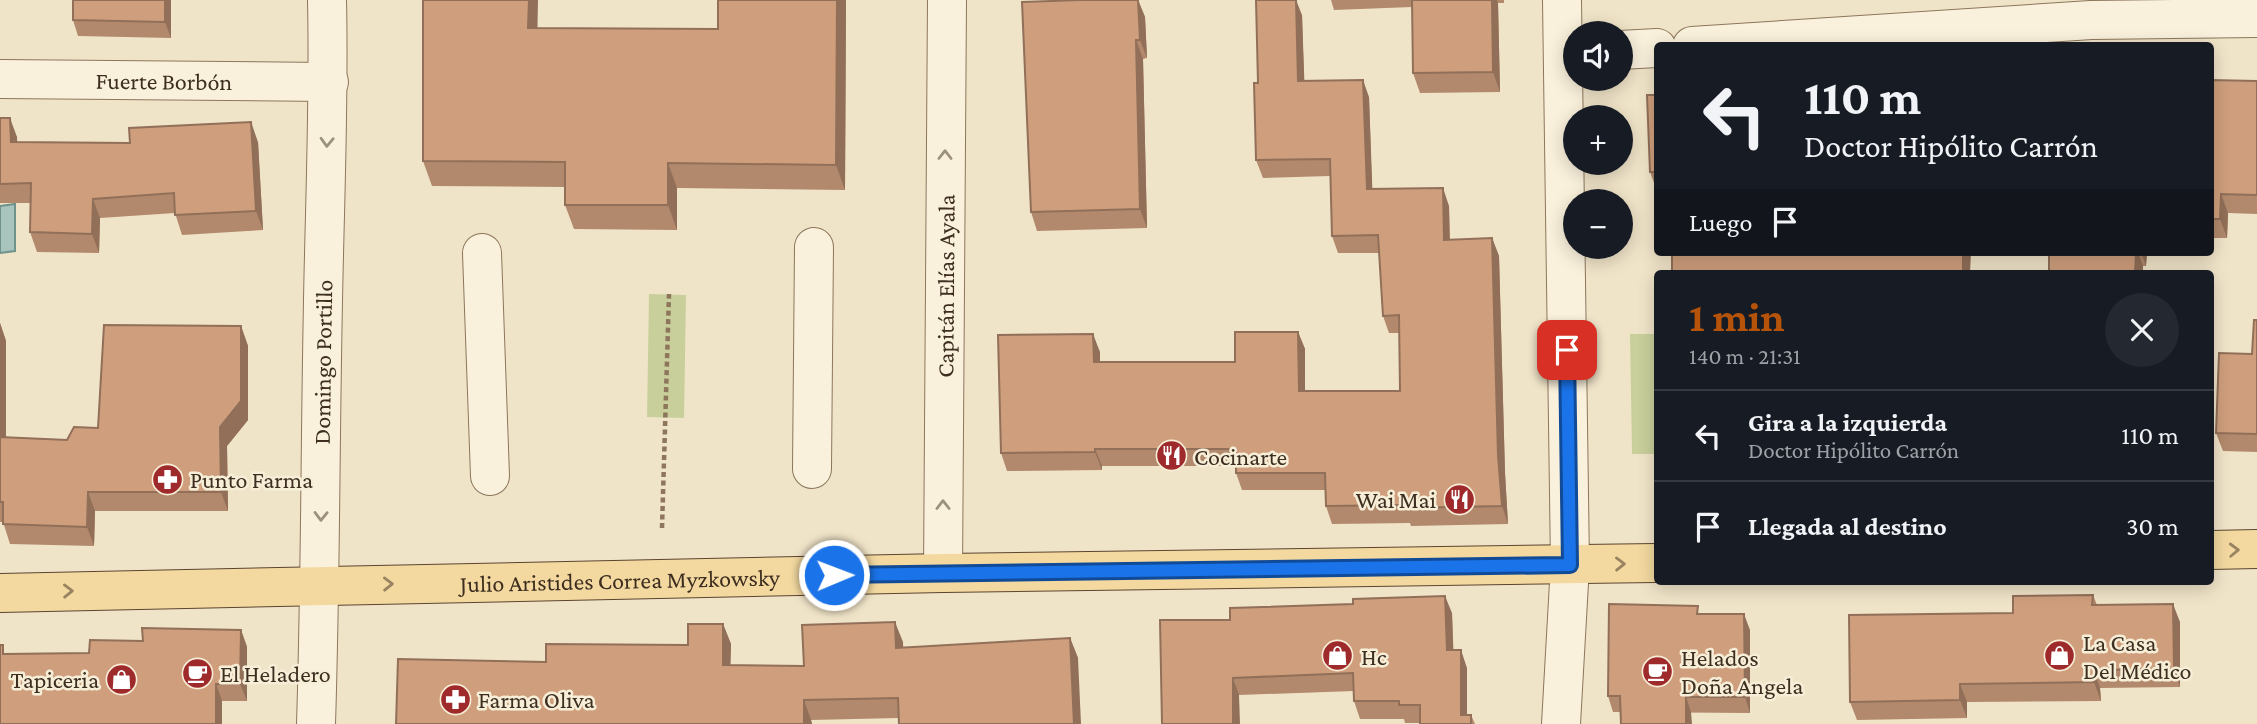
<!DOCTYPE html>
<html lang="es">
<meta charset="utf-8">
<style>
body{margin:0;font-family:"Crimson Pro",serif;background:#242831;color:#f1f3f6;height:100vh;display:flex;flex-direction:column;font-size:26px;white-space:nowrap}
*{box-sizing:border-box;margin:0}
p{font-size:23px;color:#9ea1a6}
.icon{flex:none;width:38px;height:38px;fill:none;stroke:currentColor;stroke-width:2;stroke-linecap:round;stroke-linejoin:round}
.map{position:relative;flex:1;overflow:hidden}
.side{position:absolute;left:1654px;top:270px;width:560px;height:315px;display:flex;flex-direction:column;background:#171b24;border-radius:7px;box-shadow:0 4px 18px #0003}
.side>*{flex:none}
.hud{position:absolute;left:1654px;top:42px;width:560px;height:214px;border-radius:7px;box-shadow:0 4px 18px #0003;background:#171b24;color:#f1f3f6;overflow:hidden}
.tools{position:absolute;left:1563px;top:21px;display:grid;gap:14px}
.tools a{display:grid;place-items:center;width:70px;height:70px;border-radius:50%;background:#171b24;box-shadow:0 4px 18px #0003;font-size:35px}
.pin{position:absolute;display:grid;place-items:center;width:60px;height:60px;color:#fff;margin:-30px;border-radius:14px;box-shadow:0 4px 10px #0006}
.me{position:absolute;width:77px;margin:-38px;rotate:89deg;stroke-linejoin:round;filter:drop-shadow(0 0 5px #0008)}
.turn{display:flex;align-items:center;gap:24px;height:147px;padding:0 35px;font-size:32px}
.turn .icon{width:91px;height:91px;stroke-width:2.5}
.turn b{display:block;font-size:49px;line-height:60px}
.then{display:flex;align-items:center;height:66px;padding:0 35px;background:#0003;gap:14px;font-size:26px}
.round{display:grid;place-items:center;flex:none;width:74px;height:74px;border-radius:37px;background:#242831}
.summary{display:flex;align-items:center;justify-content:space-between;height:119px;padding:0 35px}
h1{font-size:42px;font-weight:700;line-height:52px;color:#b45309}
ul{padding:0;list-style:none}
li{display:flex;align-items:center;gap:21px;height:91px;padding:0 35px;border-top:2px solid #363941}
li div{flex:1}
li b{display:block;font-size:26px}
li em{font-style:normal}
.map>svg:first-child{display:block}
.green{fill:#c9cf9b}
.water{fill:#a9c4bc;stroke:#6f938a;stroke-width:2}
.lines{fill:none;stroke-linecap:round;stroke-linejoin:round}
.minor-casing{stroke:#8d765c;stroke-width:40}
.major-casing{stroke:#5b4430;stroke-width:40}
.path{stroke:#8d765c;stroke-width:4.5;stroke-dasharray:5 3.5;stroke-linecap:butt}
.minor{stroke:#faf1dc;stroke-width:38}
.major{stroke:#f3d9a0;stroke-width:38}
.wall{fill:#b2896c}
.shaded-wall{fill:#916f58}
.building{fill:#cf9f7d;stroke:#916f58;stroke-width:2}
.oneway{stroke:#9c907e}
.oneway2{stroke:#988460}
.route-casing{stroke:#114b97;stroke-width:18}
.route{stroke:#1a73e8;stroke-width:12}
.labels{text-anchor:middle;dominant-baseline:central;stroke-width:5;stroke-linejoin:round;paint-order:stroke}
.street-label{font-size:24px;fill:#3d2e20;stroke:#f7eed8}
.poi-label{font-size:24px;fill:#3d2e20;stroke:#f7eed8;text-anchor:start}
</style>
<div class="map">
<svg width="2257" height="724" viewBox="0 0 2257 724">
<rect width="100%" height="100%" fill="#f0e4c8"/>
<!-- green -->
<g class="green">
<path d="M649 294 686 295 684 418 647 417Z"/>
<path d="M1630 334H1657V454H1632Z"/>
</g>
<!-- water -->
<path class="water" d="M15 204V251L0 253V206Z"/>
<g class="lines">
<defs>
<g id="minor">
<path d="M1692 46 2091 20 2257 18"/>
<path d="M1620 50 1657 48"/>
<path id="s1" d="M0 79 329 82"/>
<path d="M482 253 490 476"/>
<path d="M812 469 814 247"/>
<path id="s2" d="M943 573 947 0"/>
<path id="s3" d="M316 724C321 568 320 412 324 255 326 170 329 85 327 0"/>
<path d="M1561 724 1570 565 1562 0"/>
</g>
<g id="major">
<path d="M2210 550 2257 549"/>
<path id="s4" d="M0 593 943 573 1657 563"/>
</g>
</defs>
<!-- minor casing -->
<use href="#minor" class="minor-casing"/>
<!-- major casing -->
<use href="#major" class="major-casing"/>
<!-- path -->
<path class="path" d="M662 528 669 294"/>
<!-- minor -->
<use href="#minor" class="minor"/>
<!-- major -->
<use href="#major" class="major"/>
</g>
<!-- wall -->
<g class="wall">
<path d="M73 0H171V38L78 36 73 20Z"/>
<path d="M718 0H846L845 190 677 188V230L574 229 565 205V187L432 186 423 161 537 28 718 29Z"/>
<path d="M1080 0H1138L1145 17 1147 58 1143 59 1147 228 1037 231 1031 212Z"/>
<path d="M1331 0H1504V3H1498L1500 92 1420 93 1413 73 1412 7 1334 10Z"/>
<path d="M1302 15 1304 81 1369 97 1372 189 1449 206 1450 240 1492 238 1499 256 1505 473 1508 524 1411 526 1410 523 1332 524 1326 506V490H1242L1236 473V466H1102V470L1007 471 1001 453 1100 352V362H1235L1298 332 1305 349V391H1400V333H1389L1383 316 1379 253H1338L1332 236 1330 176 1263 178 1256 160 1258 83Z"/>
<path d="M2210 80 2257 81V214L2228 213 2227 238H2210Z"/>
<path d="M1657 95V191L1650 172Z"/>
<path d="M0 118 17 137V142L130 143 258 142 263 230 182 235 175 213 100 218 99 253 37 252 30 232 31 203H0Z"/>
<path d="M2049 252H2147L2146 266H2143V273H2049Z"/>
<path d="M2257 320V452L2223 451 2216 433 2252 354Z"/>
<path d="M0 323 6 341V437L67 440 98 428 241 326 248 346V420L227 446 228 511H95L94 546 10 544 3 522H0Z"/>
<path d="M2093 595 2097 605 2180 622V687L2100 688 2101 701 1967 702V718L1857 720 1850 702 2013 613Z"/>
<path d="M1452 613 1453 650 1467 668V715H1471L1475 724H1420V723H1405L1404 719H1360L1354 701V691L1239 695 1162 724 1230 620Z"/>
<path d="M1701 614 1750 630V713L1613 712 1608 696Z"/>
<path d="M723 624 731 644 730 665 804 666 903 642V648L1070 638 1078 658 898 718 811 720 812 724H396L546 662 688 645Z"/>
<path d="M241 630 247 647V701H222L6 654 89 653 143 641Z"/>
</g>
<!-- shaded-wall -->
<g class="shaded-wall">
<path d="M165 0H171V38L165 22Z"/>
<path d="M529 0H538L537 52 528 28Z"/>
<path d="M837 0H846L845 190 836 165Z"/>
<path d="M1138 0 1145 17 1147 58 1140 40Z"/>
<path d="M1296 0 1302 15 1305 99 1298 81Z"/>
<path d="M1492 0H1497L1498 3 1500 92 1493 72Z"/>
<path d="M1136 40 1143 59 1147 228 1140 209Z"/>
<path d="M1363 80 1369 97 1373 207 1367 189Z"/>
<path d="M10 118 17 137 18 161 11 142Z"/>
<path d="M251 122 258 142 263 230 256 211Z"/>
<path d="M668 163 677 188V230L668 205Z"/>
<path d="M1443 188 1449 206 1450 258 1444 240Z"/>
<path d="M2221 194 2228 213 2227 238 2220 219Z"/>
<path d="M93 199 100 218 99 253 92 234Z"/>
<path d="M1492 238 1499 256 1505 473 1508 524 1502 506 1498 455Z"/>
<path d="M1963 252H1971L1970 273H1963Z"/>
<path d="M2136 252H2138L2143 266V273H2135Z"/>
<path d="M2141 252H2147L2146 266Z"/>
<path d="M0 323 6 341V456L0 441Z"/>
<path d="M241 326 248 346V420L227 446 228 511 221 492 220 427Z"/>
<path d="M1298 332 1305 349V408L1299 391Z"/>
<path d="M1093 334 1100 352V379L1094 362Z"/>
<path d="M1095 449 1102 466V470L1095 452Z"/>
<path d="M88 492 95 511 94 546 87 527Z"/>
<path d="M1445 596 1452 613 1454 667 1447 650Z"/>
<path d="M2173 604 2180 622V687L2174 669Z"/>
<path d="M1744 614 1750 630V713L1745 697Z"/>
<path d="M895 622 903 642 904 668 896 648Z"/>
<path d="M723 624 731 644 730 686 723 665Z"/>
<path d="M241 630 247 647V701L240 684Z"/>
<path d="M1070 638 1078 658 1081 724H1074Z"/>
<path d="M1461 650 1467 668V724L1461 715Z"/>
<path d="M2094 670 2100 688 2101 701 2094 682Z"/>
<path d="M1233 678 1239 695 1240 724H1233Z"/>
<path d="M216 684 222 701V724H216Z"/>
<path d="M1960 684 1967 702V718L1960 700Z"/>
<path d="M1686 697 1691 712 1692 724H1686Z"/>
<path d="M804 700 811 720 812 724H804Z"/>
</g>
<!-- building -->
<g class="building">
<path d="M73 0H165V22L73 20Z"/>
<path d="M423 0H529L528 28 718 29V0H837L836 165 668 163V205H565V162L423 161Z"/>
<path d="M1080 0H1138L1140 40H1136L1140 209 1031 212 1022 2Z"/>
<path d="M1256 0H1296L1298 81 1363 80 1367 189 1443 188 1444 240 1492 238 1498 455 1502 506 1405 508V505L1326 506 1325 473H1236V449H1095V452L1001 453 998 335 1093 334 1094 362H1235V332H1298L1299 391H1400L1399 315 1383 316 1378 235 1332 236 1330 159 1256 160 1254 83H1258Z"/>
<path d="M1412 0H1492L1493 72 1413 73Z"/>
<path d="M2210 80 2257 81V195L2221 194 2220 219H2210Z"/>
<path d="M1647 95H1657V172H1650Z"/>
<path d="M0 118H10L11 142 130 143 129 128 251 122 256 211 175 215 174 193 93 199 92 234 30 232 31 183 0 184Z"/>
<path d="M1672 252H1963V272L2000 273H1672Z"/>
<path d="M2049 252H2136L2135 273H2049Z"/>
<path d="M2254 320H2257V434L2216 433 2219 353 2252 354Z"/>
<path d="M104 325 241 326V401L220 427 221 492H88L87 527 3 524V502H0V437L67 440 74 427 98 428Z"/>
<path d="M2093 595 2092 605 2173 604 2174 669 2094 670V682L1960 684V700L1850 702 1849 615 2013 613V596Z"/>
<path d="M1445 596 1447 650H1461V715H1471V724H1420V705H1399V701H1354L1353 673 1233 678V724H1162L1160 620H1230V608L1353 604V599Z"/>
<path d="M1609 604 1698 606 1697 614H1744L1745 697H1686V724H1621L1620 696H1608Z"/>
<path d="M895 622 896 648 1070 638 1074 724H899L898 698 804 700V724H396L398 659 546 662V644L688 645V624H723V665L804 666 802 625Z"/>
<path d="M142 628 241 630 240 684H216V724H0V645H3V654L89 653 90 640 143 641Z"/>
</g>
<!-- one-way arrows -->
<defs><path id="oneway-chevron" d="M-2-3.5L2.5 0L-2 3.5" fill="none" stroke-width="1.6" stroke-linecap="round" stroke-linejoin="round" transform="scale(1.75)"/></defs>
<g class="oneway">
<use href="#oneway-chevron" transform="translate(327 142) rotate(92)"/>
<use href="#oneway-chevron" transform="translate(945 155) rotate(-90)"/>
<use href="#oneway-chevron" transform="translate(943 505) rotate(-90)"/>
<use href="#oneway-chevron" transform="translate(321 516) rotate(91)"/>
</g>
<g class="oneway2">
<use href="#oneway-chevron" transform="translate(2234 550) rotate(-2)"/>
<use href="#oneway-chevron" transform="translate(1620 564) rotate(-1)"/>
<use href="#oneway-chevron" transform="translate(388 584) rotate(-1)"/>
<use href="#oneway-chevron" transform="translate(68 591) rotate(-1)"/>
</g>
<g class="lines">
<defs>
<path id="route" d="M834 575 1570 565 1567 350"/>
</defs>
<!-- route casing -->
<use href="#route" class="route-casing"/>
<!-- route -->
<use href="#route" class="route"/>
</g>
<!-- icons -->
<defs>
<symbol id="restaurant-disc" viewBox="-11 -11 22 22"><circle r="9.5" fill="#9e2a2b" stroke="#f7eed8"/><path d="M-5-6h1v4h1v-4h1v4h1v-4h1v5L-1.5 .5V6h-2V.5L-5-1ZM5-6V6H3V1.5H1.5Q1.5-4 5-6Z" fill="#fff"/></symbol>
<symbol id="pharmacy-disc" viewBox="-11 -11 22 22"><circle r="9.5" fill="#9e2a2b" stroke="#f7eed8"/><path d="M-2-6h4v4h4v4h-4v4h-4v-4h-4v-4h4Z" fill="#fff"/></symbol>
<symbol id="shop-disc" viewBox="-11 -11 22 22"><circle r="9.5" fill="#9e2a2b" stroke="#f7eed8"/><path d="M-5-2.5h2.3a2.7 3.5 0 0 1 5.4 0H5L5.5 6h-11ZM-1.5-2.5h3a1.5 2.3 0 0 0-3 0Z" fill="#fff"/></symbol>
<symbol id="cafe-disc" viewBox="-11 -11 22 22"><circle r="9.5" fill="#9e2a2b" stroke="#f7eed8"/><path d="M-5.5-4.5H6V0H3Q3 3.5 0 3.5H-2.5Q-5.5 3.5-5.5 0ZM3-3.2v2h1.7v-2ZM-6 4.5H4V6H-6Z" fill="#fff"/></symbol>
</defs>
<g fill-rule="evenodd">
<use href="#restaurant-disc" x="1154" y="438" width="35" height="35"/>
<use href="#pharmacy-disc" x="150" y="462" width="35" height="35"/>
<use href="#restaurant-disc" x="1442" y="482" width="35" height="35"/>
<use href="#shop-disc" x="1320" y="638" width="35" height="35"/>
<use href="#shop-disc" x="2042" y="638" width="35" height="35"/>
<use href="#cafe-disc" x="1640" y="654" width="35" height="35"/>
<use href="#cafe-disc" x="180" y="656" width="35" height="35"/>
<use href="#shop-disc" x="104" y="662" width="35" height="35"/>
<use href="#pharmacy-disc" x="438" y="682" width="35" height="35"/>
</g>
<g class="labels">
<!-- street labels -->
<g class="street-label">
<text stroke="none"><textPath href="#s1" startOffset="164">Fuerte Borbón</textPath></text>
<text stroke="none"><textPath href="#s2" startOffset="287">Capitán Elías Ayala</textPath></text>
<text stroke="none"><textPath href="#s3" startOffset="362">Domingo Portillo</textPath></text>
<text stroke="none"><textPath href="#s4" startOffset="620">Julio Aristides Correa Myzkowsky</textPath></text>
</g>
<!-- poi labels -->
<g class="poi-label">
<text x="1194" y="456">Cocinarte</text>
<text x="190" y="479">Punto Farma</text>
<text x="1436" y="499" text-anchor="end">Wai Mai</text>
<text x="2083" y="642">La Casa<tspan x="2083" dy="28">Del Médico</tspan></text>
<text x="1361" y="656">Hc</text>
<text x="1681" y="657">Helados<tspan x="1681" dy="28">Doña Angela</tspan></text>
<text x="220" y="673">El Heladero</text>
<text x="99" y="679" text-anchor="end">Tapiceria</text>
<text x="478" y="699">Farma Oliva</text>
</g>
</g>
</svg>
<div class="tools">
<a><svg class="icon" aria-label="sound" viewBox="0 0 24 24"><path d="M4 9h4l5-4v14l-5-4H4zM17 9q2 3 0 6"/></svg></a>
<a>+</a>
<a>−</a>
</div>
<div class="pin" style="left:1567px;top:350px;background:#d93025"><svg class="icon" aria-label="arrive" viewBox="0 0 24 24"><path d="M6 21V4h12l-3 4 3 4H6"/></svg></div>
<svg class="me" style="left:834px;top:575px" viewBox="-20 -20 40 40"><circle r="17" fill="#1a73e8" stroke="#fff" stroke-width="3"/><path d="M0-11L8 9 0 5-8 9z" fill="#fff"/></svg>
<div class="hud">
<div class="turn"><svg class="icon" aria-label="left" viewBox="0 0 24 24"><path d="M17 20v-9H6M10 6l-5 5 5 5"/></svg><div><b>110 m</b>Doctor Hipólito Carrón</div></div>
<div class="then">Luego<svg class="icon" aria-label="arrive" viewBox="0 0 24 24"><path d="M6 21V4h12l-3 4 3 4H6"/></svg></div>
</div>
<section class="side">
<div class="summary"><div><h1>1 min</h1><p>140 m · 21:31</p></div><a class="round"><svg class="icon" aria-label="close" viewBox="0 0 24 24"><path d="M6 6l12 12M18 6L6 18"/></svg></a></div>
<ul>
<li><svg class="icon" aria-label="left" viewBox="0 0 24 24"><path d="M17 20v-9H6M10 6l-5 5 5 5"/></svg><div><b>Gira a la izquierda</b><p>Doctor Hipólito Carrón</p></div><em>110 m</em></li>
<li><svg class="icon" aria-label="arrive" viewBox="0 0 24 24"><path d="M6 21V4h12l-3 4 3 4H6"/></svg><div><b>Llegada al destino</b></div><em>30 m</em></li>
</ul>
</section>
</div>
